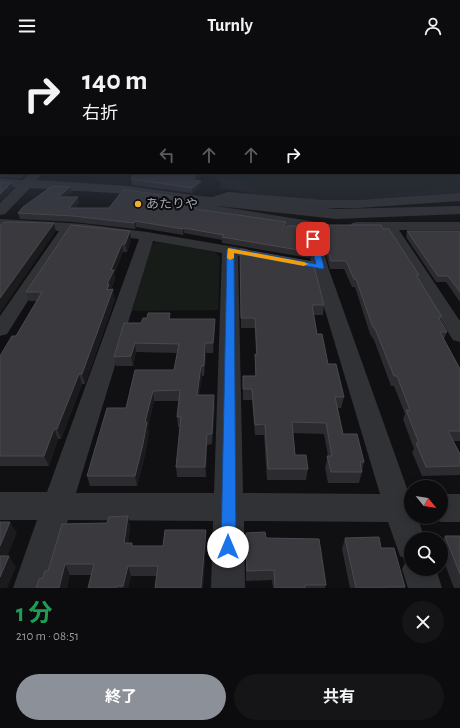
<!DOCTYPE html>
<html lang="ja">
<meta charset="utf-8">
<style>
body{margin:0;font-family:"Alegreya Sans","Noto Sans JP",sans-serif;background:#151517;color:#f1f3f6;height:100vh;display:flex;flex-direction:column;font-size:15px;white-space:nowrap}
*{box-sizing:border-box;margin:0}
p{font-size:13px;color:#9a9b9e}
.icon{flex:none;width:22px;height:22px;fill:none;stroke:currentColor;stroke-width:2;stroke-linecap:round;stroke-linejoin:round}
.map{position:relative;height:536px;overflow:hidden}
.side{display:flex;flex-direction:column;background:#0c0c0e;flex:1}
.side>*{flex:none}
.top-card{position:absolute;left:0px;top:0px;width:460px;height:122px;box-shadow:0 2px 10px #0003,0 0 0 1px #2c2c2e;background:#0c0c0e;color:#f1f3f6;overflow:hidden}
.needle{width:26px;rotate:120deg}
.controls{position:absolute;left:404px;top:428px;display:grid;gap:8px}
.controls a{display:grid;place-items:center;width:44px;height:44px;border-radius:50%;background:#0c0c0e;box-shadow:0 2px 10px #0003,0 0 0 1px #2c2c2e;font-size:20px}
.pin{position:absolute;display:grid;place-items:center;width:34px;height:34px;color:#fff;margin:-17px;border-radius:8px;box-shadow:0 2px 6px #0006}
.me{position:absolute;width:44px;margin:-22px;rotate:0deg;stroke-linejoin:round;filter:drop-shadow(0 0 3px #0008)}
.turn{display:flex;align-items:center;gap:14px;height:84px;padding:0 16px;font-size:18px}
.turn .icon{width:52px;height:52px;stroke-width:2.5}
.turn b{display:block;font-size:28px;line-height:34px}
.lanes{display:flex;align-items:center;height:38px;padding:0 16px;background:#0003;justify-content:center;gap:20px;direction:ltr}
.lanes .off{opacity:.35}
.round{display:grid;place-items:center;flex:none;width:42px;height:42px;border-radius:21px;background:#151517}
.summary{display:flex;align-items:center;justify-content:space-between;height:68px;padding:0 16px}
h1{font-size:24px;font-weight:700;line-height:30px;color:#1e9e55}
.action{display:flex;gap:8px;margin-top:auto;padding:8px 16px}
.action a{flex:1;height:46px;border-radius:24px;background:#8c9099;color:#fff;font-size:16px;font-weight:700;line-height:46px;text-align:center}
.action a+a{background:#151517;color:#f1f3f6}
header{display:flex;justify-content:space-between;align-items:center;height:52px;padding:0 16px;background:#0c0c0e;font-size:18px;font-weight:700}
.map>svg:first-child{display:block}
.built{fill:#1c1c1f}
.green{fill:#171c18}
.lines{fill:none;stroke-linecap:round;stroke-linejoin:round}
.minor{fill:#313236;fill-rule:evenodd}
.tertiary{fill:#313236;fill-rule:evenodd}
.wall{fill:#2c2c30}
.shaded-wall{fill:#1b1b1e}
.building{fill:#39393e;stroke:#494a50}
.route{fill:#1a73e8;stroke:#114b97}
.slow{fill:#f59e0b}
.poi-dot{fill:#eeb02c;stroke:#0b0b0d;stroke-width:1.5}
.labels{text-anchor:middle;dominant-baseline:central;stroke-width:4;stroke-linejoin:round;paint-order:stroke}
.far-poi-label{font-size:13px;fill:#a2a6b2;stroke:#0b0b0d;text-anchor:start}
</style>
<header><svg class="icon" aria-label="menu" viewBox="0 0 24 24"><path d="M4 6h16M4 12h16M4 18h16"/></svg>Turnly<svg class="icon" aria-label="person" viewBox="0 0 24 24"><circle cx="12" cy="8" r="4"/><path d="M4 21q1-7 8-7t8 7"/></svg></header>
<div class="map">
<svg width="460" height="536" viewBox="0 0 460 536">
<rect width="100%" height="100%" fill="#101012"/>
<!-- built -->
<path class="built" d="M459 119 460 141 344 149 259 145 257 142 220 136 221 131 210 121H459Z"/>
<!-- green -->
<g class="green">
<path d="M234 121H454L460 125V136L358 144 306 146 261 142Z"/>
<path d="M157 190 215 200 220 205 218 258 132 259 151 192Z"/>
</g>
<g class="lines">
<!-- minor -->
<g class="minor">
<path d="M228 140 323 148H358L460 141V149L358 156H323L229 148 213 153 209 152 207 149 209 146Z"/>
<path d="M200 144 204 145 206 151 217 154 310 169 315 170 317 173 328 215 409 442H411V465H422L418 467 425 487H411V517H436L442 536H408L402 517 407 507 400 504 388 470 244 469 245 536H211L213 469 68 468 47 536H13L37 468H0V440H47L139 187 72 179 7 282 0 284V264L59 179 0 175V167L84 172 147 180 247 197 250 200 247 203 238 204 243 441 380 442 312 215 304 176 210 161 196 156 194 153 196 145ZM153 189 222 201 214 441H76Z"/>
<path d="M357 170H460V178H399L460 269V290L453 288 385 178 352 177 350 174 352 171Z"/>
<path d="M441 442H460V470H441L431 466 441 465Z"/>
</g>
<!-- tertiary -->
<path class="tertiary" d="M30 121H38L40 124 37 128 129 134 200 144 336 157 460 154V162L336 167 200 152 129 142 30 136 5 162 0 163V151L16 135 0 134V126L23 128Z"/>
</g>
<!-- wall -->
<g class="wall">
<path d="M0 105H1V121H28L22 126 0 125Z"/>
<path d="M202 121 197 128 201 134 192 141 132 133 131 122Z"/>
<path d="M70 135 72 140 66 145 79 151 75 156H109L188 150 197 157 286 174 310 200 309 206 222 191V188L184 181 183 183 136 175 135 177 74 170 20 167 18 161Z"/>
<path d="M71 173 131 188 127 200H123L114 222 115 227 111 237 115 247 85 332H82L61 387H58L49 414H0V304L16 284 37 249H29L26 240Z"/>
<path d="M321 173 383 177 419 223 418 226 442 265 440 269 447 280 444 287 460 317V389H453L460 402V423L422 424 412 400 414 397 403 367 405 362 394 334H391L374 288 370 282 355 235H352L344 217H330L320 180Z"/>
<path d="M407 179H460V250L446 230H436L406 185Z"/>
<path d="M240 197 324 253 323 263H314L317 282 328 312 344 345 341 356H337L343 382 364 410 362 418V420L359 431H328L325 415 328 404 324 382 293 381 295 403 308 417 306 428H267L264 383H255L252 348H243V324H255V302H256L255 276H241Z"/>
<path d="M171 267 215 277 213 301H206L204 324H202L199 343 215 353 212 392 207 393 206 425H177L176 415 180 375H178L177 365 179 349H154L148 375 149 380 145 403 137 434H90L87 424 126 356 174 318 177 301 136 300 133 314H116L114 305 141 271Z"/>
<path d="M128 464 130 475 128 491 133 494H163L206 478V489L203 536H155L156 524H131L128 536H88L92 523H70L43 526 48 519 107 471Z"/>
<path d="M246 481 266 486 326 533 325 536H273L272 528 246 529Z"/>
<path d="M445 484H460V536H454L441 502V491Z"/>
<path d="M345 486 381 496 405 535V536H350L342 497Z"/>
</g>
<!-- shaded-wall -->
<g class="shaded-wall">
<path d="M21 121H28L22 126Z"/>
<path d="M198 121H202L194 133 193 128Z"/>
<path d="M201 129V134L192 141V136Z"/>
<path d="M11 131 13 136 0 150V142Z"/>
<path d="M70 135 72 140 60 150 58 145Z"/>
<path d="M78 145 79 151 70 161 69 156Z"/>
<path d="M194 151V157L190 155Z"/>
<path d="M135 169 136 175 135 177 134 171Z"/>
<path d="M54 171 56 179 0 261V246Z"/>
<path d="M184 176V181L183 183V177Z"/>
<path d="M130 179 131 188 127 200 125 192Z"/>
<path d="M122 192 123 200 114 222 115 227 110 238H107V232L111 218Z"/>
<path d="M113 237 115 247 85 332 82 322Z"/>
<path d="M215 267V277L213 301V291Z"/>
<path d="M135 291 136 300 133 314 131 304Z"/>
<path d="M205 291 206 301 204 324V314Z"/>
<path d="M201 314 202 324 198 353 197 343Z"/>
<path d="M79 322 82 332 61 387 57 377Z"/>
<path d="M153 339 154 349 148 375 149 380 145 403 137 434 135 424 145 370Z"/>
<path d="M214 343 215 353 212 392V382Z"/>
<path d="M54 377 58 387 49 414 44 404Z"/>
<path d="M207 382V393L206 425 205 415Z"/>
<path d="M128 464 130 475 127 502 124 491Z"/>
<path d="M10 470 17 481 3 515 0 510V494Z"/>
<path d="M206 478V489L203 536H201Z"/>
<path d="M9 504 16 515 7 536H0V525Z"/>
<path d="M65 512 70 523 67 536H59Z"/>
<path d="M128 514 131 524 128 536H124L123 534Z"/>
</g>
<!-- building -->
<g class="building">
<rect x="0" y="105" width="1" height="15"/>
<path d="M132 121H198L193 128 201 129 192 136 131 127 136 122H131Z"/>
<path d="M0 130 11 131 0 142Z"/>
<path d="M52 134 70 135 58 145H78L69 156H109L123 138H128L187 147 184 150 194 151 190 155 197 156 196 157 286 170 283 174H304L310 200 222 185 224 183 184 176 183 177 135 169 134 171 73 164 18 161 23 155Z"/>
<path d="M5 170 54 171 0 246V174Z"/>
<path d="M71 173 130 179 125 192H122L111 218H114L107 232H109L107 238 113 237 82 322H79L57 377H54L44 404H0V304L12 284H16L42 240H26Z"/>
<path d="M321 173H381L383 177H389L419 223H416L442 265H438L447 280H440L460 317V379H448L460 402V414L426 415 416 391H419L406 358H410L397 324H394L376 279 372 273 356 227H354L346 209H331Z"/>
<path d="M407 179H460V240L448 224H438Z"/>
<path d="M240 197 313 210 324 253H312L317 282H322L328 312H336L344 345H335L343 382H357L364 410H360L362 420H331L327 404H332L326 371 292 370 295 403H306L308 417H268L265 372 255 373 252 337H243V324H256L255 302 257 303 255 266H241Z"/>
<path d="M148 261H170L169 267H215L213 291H205L204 314H201L197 343H214L212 382H207L205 415H176L181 365H177L180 338 153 339 145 370H147L143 392 135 424H87L107 356H126L135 318H174L179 292 135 291 131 304 114 305 124 271H141L143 266H147Z"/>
<path d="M128 464 124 491H132V494H163L165 478H206L201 536H155L158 514H128L123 534H117L116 536H88L94 512H65L59 536H36L39 527 43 526 45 519H48L62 472 107 471 109 465Z"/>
<path d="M0 470H10L0 494Z"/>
<path d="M265 480 266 486 319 487 326 533H305V536H275L274 518 247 519 246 481Z"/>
<path d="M445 484H460V522Z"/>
<path d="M379 485 381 496H394L405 535H385L386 536H356L345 486Z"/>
<path d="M0 504H9L0 525Z"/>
</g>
<!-- sky -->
<linearGradient id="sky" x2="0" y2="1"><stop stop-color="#09090a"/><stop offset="0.58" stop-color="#313744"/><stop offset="1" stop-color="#313744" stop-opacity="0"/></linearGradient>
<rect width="460" height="180" fill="url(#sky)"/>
<!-- route -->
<path class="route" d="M311 185 317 187 324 215 323 217 234 201 236 495 234 501 228 503 223 501 221 495 227 198 230 196 316 212 310 187Z"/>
<!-- slow -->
<path class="slow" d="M228 196 304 210 308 212 304 214 234 201V206L230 208 227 206Z"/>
<!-- markers -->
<circle class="poi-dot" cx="138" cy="152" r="4"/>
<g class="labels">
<!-- far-poi labels -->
<g class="far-poi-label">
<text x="146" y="152">あたりや</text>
</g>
</g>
</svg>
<div class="controls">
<a><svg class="needle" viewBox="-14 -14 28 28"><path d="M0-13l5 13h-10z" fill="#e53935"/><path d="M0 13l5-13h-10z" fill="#9a9b9e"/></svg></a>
<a><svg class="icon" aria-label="search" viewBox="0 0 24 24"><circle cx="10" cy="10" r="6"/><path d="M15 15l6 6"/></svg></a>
</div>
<div class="pin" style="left:313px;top:187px;background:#d93025"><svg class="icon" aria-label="arrive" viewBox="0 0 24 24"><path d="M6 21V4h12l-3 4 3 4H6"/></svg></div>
<svg class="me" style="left:228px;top:495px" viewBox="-20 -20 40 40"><circle r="19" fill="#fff"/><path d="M0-13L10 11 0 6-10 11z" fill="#1a73e8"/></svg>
<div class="top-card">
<div class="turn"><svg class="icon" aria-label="right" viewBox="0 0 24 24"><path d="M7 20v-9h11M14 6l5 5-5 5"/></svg><div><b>140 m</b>右折</div></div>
<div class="lanes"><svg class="icon off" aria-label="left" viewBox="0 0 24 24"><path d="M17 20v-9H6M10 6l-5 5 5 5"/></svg><svg class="icon off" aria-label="ahead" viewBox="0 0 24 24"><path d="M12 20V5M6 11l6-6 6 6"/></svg><svg class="icon off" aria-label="ahead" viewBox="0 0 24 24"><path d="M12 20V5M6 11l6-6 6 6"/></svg><svg class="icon" aria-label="right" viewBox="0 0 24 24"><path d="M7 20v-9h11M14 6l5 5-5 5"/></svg></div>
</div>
</div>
<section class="side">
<div class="summary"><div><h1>1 分</h1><p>210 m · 08:51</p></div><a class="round"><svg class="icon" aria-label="close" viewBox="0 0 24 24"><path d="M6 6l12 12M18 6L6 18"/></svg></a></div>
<div class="action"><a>終了</a><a>共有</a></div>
</section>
